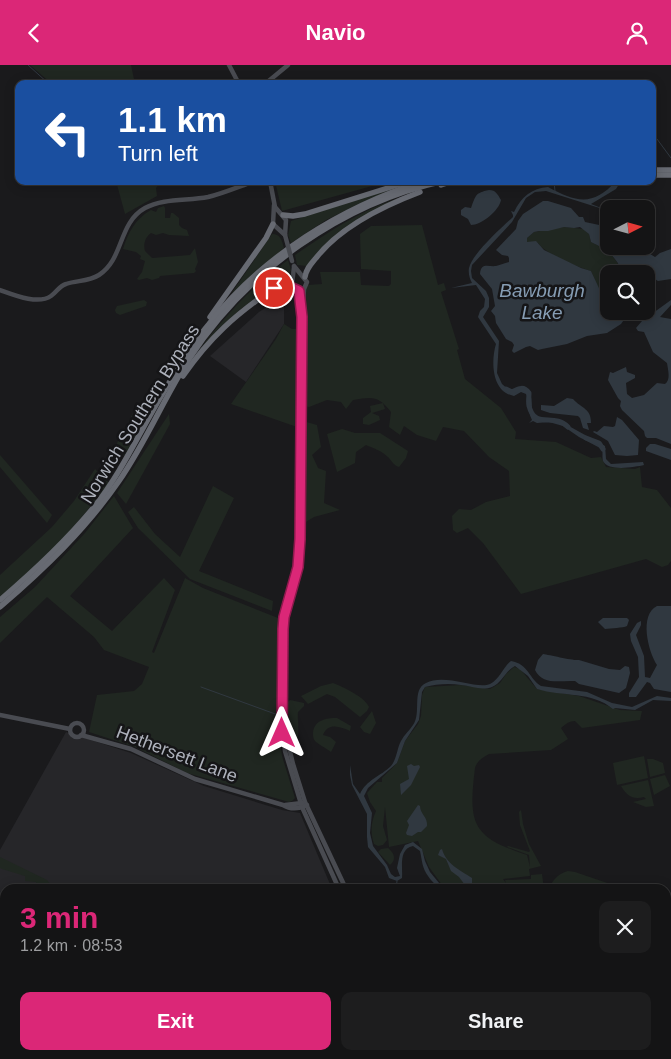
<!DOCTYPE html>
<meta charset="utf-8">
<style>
body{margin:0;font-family:Arial,sans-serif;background:#1d1d1e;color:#f1f3f6;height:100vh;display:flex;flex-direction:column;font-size:19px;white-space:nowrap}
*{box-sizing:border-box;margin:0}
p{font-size:16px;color:#9d9ea0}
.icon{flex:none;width:28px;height:28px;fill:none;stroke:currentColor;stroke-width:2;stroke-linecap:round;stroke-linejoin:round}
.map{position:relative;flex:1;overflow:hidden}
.side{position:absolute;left:0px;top:819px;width:671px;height:176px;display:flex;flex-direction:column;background:#141415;border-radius:15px 15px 0 0;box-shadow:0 2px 12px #0003,0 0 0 1px #333334}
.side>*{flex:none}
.guide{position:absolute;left:15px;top:15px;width:641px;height:105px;border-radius:10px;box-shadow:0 2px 12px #0003,0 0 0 1px #333334;background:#1a4fa0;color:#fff;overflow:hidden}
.needle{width:32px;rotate:84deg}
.controls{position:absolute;left:600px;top:135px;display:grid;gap:10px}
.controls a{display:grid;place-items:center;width:55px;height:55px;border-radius:10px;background:#141415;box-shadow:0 2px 12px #0003,0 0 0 1px #333334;font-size:25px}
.pin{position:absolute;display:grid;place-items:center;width:42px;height:42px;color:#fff;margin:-21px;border:2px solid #fff;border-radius:50%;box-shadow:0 1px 5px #0007}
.me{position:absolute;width:55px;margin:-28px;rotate:0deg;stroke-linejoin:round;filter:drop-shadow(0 0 4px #0008)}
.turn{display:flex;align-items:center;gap:18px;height:105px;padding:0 20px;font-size:22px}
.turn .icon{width:65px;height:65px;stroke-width:2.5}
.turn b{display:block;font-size:35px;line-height:42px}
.round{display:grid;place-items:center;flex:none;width:52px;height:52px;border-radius:10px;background:#1d1d1e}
.overview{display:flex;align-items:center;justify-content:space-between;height:85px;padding:0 20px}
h1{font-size:30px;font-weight:700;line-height:38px;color:#db2777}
.cta{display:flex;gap:10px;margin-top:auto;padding:10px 20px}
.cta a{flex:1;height:58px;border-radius:10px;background:#db2777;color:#fff;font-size:20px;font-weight:700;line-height:58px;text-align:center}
.cta a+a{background:#1d1d1e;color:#f1f3f6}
header{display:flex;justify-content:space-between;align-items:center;height:65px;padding:0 20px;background:#db2777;color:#fff;font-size:22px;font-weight:700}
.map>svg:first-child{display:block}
.built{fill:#262629}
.green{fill:#202721}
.water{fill:#303840}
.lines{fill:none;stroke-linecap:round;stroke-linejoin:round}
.stream{stroke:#303840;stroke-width:1}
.river{stroke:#303840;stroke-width:5}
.secondary{stroke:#494b51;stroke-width:4.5}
.highway{stroke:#676a72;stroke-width:5.5}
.secondary-bridge{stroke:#494b51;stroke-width:4.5}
.route-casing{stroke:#8e194d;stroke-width:12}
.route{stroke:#db2777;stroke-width:9}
.labels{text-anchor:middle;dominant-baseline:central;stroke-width:5;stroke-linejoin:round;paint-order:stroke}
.street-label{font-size:18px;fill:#adb1bb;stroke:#151517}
.water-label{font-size:19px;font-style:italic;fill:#869db4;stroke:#151517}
</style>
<header><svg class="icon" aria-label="back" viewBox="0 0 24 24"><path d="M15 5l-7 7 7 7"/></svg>Navio<svg class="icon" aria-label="person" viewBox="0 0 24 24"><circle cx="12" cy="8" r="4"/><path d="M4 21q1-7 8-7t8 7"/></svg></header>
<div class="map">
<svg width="671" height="994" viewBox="0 0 671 994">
<rect width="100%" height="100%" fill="#1a1a1c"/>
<!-- built -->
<g class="built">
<path d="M284 231V259L246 317 210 291 259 247Z"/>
<path d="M66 667 131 688 204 721 282 745 300 748 332 824H58L50 820 56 824H5V961L0 960V798L20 807 30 814 41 815 0 794V785Z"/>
<path d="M74 990H419L421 994H69Z"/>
<path d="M427 990H474L475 994H429Z"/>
</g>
<!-- green -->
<g class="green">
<path d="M30 0H131L135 19H52Z"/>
<path d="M116 116H158L159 119 156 123 157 131 125 149Z"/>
<path d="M275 116H390L282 146Z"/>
<path d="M408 118 365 136 326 155 291 178 288 170 291 156Z"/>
<path d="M396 134C366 152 326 171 307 201L297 200 295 190C327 168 359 146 396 134Z"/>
<path d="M164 141 165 143V153H170L171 148H173L179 153V160L182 163 187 165 189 171 169 170 163 168 156 170 151 168C145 172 143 180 145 186L152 193 190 190 195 183 198 197 195 204 196 206 194 208 160 211 159 213 152 215 147 213 139 215 137 214 142 207 145 196 140 194 141 191 136 187 123 184C128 168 135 154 151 145L156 147 158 143Z"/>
<path d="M422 160 438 220 444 218 446 225 441 227 459 284 457 285 465 314 501 343 516 367 515 374 556 377 591 393 601 392 606 402 635 404 640 402 642 422 657 425 671 443V496L668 500 662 502 646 494 521 529 483 478 468 463 457 468 453 465 452 451 459 444 471 445 486 437 510 431 509 406 489 392 464 366 443 362 436 376 417 370 404 361 400 370 389 362 391 347C378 330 372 332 353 335L346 344 341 337 327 335 309 342 304 341 307 295H304L303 254 306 224 308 220 322 219 320 207H360L361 220 389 221 391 219V206L361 204 360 169 371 161Z"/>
<path d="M564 162 584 164 589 169 591 177C609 185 614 191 624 209H609L607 237 601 229 591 206C579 203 544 188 538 178L527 177V173L534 167Z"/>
<path d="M272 169C281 169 282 176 284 183L231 229Z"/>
<path d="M288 195 291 205 285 217 265 226 242 243 217 265 194 292C221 255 251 222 288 195Z"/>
<path d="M144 235 147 237 146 241 120 250 116 248 115 245 117 241Z"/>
<path d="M284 259 292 264H299L297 362 231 339 276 274Z"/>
<path d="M383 338 385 344 372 348 379 351 380 355 369 360 363 359V353L371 347 370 341Z"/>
<path d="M147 345 141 361 125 390 122 391 113 386 116 382 121 366 126 362 133 348Z"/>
<path d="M169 349 170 359 126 439 117 428Z"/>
<path d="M303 356 317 360 321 382 312 390 318 403 326 406 324 438 340 445 314 452 304 458Z"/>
<path d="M342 364 355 368H380L408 386 406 393 399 402C393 400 392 396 388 392 382 386 373 383 366 380L356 387 355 398 337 407 327 369Z"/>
<path d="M0 390 52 450 47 458 0 402Z"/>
<path d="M95 404 109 418 86 447 53 485 0 533V510L52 462 74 436Z"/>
<path d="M213 421 234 433 199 506 273 536 272 546 190 514 138 463 128 447 134 442 155 469 180 492Z"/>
<path d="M114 431 133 463 70 531 112 566 164 513 175 525 152 587 154 588 185 513 203 523 278 553 280 556 279 669 282 691 295 733 292 736 289 737 187 708 135 682 89 667 97 630 134 626 142 619 149 602 104 585 94 572 47 532 0 578V552L35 522 85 468Z"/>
<path d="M514 602 520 604 537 624 579 631 620 645 642 646 640 655 582 663 575 656C569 656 566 659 561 663L568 674 551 685 489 689C483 692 477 696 475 703 468 759 472 772 527 790L530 802 529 790 507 782 508 781 529 787 530 786 520 760 519 747 521 745 523 759 529 779 541 801 529 804 530 811 503 814 506 818 505 815 531 814V810L542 809 544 824H445L429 802 418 776 389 782 385 742 383 761 387 775 383 780 378 781 374 779C370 767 371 757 376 746L370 737 367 728 377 717H382V713L397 698 405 676 418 659 421 651 422 630 425 622 461 620 490 624 500 618 506 609Z"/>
<path d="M333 618C343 622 365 632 369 642L367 646 360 652 335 632 327 629 308 639 301 631 321 621Z"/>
<path d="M290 635 304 638V641L298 647C297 657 301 672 295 680 288 670 290 651 286 639Z"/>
<path d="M372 646 376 658 370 669 364 667 360 662Z"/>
<path d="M337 653 351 661 350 666C341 662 328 657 323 670L330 672 336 677 331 687C326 683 319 680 315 676 313 673 313 671 313 668 314 655 326 653 337 653Z"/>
<path d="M644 691 648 713 617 720 613 698Z"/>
<path d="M647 694H653L663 698 665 708 650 712Z"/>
<path d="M665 710 670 721 654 730 650 714Z"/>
<path d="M648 715 654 741 646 742 633 737 646 734 644 732C633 735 627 731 621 721Z"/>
<path d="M388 783C394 788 397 794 390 800L378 787 381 784Z"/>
<path d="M0 792 47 815 55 824H37L36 817 25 816V811L2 804 0 803Z"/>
<path d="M568 806 575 807 625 824H549C552 815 559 808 568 806Z"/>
<path d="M666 843 671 846V947L666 949Z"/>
<path d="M671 951V994H638L634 990H666V952Z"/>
<path d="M74 990H264L263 994H69Z"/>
<path d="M482 990H633L637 994H481Z"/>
</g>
<!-- water -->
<g class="water">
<path d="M616 116H621L616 124 591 139 609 146 546 126 535 127 526 133 512 157 472 200 471 206 472 213 486 226 489 233V242L483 252 499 276 497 308 502 319 511 327 522 323C539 331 526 341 537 354H552L558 355 605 381 606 394 611 399 643 397 644 400C635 402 608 407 603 396 602 393 603 387 602 384L579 372 563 361 549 357 537 358 533 356 529 358 532 355C526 343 531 337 526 329L521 327 514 331C491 327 491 295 496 279L478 252 480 246 484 242 485 234 476 220 451 223 472 218C470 214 468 209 469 203 472 189 501 163 513 152V150L511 146 514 147C521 132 532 123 548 122 576 137 593 142 616 116Z"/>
<path d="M489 125C496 125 498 130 501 135 499 146 481 160 471 160L468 154 461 150V145L465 142 471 143C476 130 475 128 489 125Z"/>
<path d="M543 136H548L571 143 579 152H583L585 157 604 161 609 160V181H632L640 191 645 186 655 192 660 188 671 184V214L658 216 646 209 637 207 636 209H624C615 191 608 185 591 177L589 169 580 162 574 163 564 162 548 166H539L534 167 527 173V177L536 176 544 185 581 203 591 206 605 236 609 235V246H630L621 259 607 268 587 271 567 279 542 284 538 285 530 281 526 282 514 288 512 286 514 280 512 277 506 274 496 258 495 251 491 246 495 241 492 224 480 209C481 197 488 202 496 201 501 200 504 198 509 197V193L508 191 502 190 496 185 516 164 518 156 523 149Z"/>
<path d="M671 235V240L660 252 671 254V379L656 373H647L645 371 644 366 622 345 620 341 621 336 618 333 608 315 610 307 613 308 626 302 627 307 635 310V313L626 318 627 329 632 333 644 330 657 318 665 319C671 315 668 305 667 298L653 287 644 267 638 266 636 263 642 256Z"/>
<path d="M567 333 573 334C582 344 591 343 591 358H587L589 365 583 363 580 353 578 351 550 348 541 345V340L554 341Z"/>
<path d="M617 352 622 355 639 375 638 390 627 391 615 390 608 376 593 367 594 366 597 367 604 361 613 362 615 361Z"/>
<path d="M650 379H655L671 384V395L646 386V383Z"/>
<path d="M657 541H671V627L654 624 650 618 647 617 636 632H629V628L639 612 638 592 631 576 630 569 637 558 641 556V560L636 570 644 591 645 612 650 613 657 600C648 586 639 550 657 541Z"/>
<path d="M603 553H627L629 555 627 561C623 563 611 563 605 564L598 557Z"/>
<path d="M543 589C550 590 574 596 579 595L609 604 620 605 625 601 629 602 630 608 626 623 619 628 579 619 575 616C560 615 543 621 535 605L538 595Z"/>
<path d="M511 596C529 599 529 614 541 621L587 627 612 638 632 642 657 631 671 633V636L653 635 635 645 615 643 613 644C592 626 562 632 537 624L528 611 515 601C505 606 502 618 492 622 482 626 471 621 461 620 449 618 436 619 425 622L422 627 419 655 405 676 397 698 368 723 364 731 372 748 370 768 373 781 387 800 391 809 395 812 400 811 397 803 400 789 405 780 413 777 422 784 425 796 430 807 444 824H438C436 819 431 816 428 811 422 803 422 795 420 786L413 781C398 784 403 803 402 813L397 816 389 813 385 802 368 782 367 772V749L352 720 350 710V700L353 719 360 729C366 715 381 711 391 701 397 694 397 683 401 676 404 670 409 666 413 660 422 648 411 625 426 618 445 608 477 625 490 619 500 614 503 602 511 596Z"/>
<path d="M411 699 414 701 419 700 420 702 411 720 401 730 400 719 409 714 407 701Z"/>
<path d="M418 740 420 741C420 749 428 752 427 761L421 767H418L412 771 407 770 406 768 409 760 407 756Z"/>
<path d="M442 784C446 799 460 805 472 813V818L470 820H465L459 812 451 806 446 794 438 790 440 785Z"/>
</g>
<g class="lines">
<!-- stream -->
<g class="stream">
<path d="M28 0 49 19"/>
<path d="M657 74 671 93"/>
<path d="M554 117 555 126"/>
<path d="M201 622 278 650"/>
<path d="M396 824 397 816"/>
<path d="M263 994 264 990"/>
<path d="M623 994 628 990"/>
</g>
<!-- river -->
<g class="river">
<path d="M506 324 512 327C519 323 524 321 529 328 529 333 528 336 529 341 535 365 554 347 568 362"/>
<path d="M586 373 599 378 603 384"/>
</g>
<!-- secondary -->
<g class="secondary">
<path d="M229 0 239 19"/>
<path d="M265 19 288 0"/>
<path d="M270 116 275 142 286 155 285 170"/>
<path d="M274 140 273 159 285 170"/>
<path d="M294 201 307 217 304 224 302 254 300 474 298 502 284 552 283 565 282 661 285 686 302 742 339 824"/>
<path d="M294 202 292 219 300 229 301 241"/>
<path d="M0 225C14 230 38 240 51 231 57 227 59 221 66 219 77 215 88 217 99 210 124 194 118 158 145 143 163 133 188 136 208 132 224 128 240 121 255 116"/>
<path d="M0 650 70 664"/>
<circle cx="77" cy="665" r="7"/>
<path d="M284 661 293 699 305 737 346 824"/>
<path d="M81 670 131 684 195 714 283 740C291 745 299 744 307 740"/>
<path d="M285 740 302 738"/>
<path d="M424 990 426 994"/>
<path d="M63 994 65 990"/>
</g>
<!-- highway -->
<g class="highway">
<path d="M652 105H671"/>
<path d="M652 110H671"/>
<path d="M441 120 453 116"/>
<path d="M283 150 293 151 305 149 410 116"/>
<path d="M305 212C306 204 311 199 316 193 341 161 383 141 420 127"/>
<path d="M210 252 266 173 273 159"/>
<path d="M183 311C210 272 235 250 274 223L280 221 294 222"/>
<path d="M0 535C34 506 66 476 94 442 122 407 140 366 163 328 177 305 191 280 209 259 264 190 340 143 423 116"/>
<path d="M0 542C44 504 86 464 119 416 146 377 164 333 189 294 246 207 341 138 444 116"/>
</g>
<!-- secondary-bridge -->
<path class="secondary-bridge" d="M285 170 292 196"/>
</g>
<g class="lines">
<defs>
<path id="route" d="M274 223 288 221 299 226 302 252 300 474 298 502 284 552 283 564 282 668"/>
</defs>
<!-- route casing -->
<use href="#route" class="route-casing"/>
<!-- route -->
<use href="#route" class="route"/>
</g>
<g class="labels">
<!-- street labels -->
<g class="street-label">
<text transform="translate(140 349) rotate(-58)">Norwich Southern Bypass</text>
<text transform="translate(177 689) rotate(21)">Hethersett Lane</text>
</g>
<!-- water labels -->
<g class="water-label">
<text x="542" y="225">Bawburgh<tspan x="542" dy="22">Lake</tspan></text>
</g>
</g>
</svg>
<div class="controls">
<a><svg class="needle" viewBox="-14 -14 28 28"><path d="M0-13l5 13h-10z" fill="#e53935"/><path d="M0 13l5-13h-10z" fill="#9d9ea0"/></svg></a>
<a><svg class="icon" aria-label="search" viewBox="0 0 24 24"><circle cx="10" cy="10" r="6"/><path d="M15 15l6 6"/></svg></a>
</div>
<div class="pin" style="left:274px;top:223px;background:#d93025"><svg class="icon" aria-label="arrive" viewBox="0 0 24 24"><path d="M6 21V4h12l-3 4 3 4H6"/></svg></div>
<svg class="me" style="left:282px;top:668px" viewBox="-20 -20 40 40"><path d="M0-17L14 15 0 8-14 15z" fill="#db2777" stroke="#fff" stroke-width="4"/></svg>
<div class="guide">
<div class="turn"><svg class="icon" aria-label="left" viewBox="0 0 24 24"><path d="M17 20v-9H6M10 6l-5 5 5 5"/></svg><div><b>1.1 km</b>Turn left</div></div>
</div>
<section class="side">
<div class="overview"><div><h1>3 min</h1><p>1.2 km · 08:53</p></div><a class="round"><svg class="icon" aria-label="close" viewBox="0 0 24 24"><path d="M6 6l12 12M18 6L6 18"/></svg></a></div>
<div class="cta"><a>Exit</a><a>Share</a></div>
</section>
</div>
